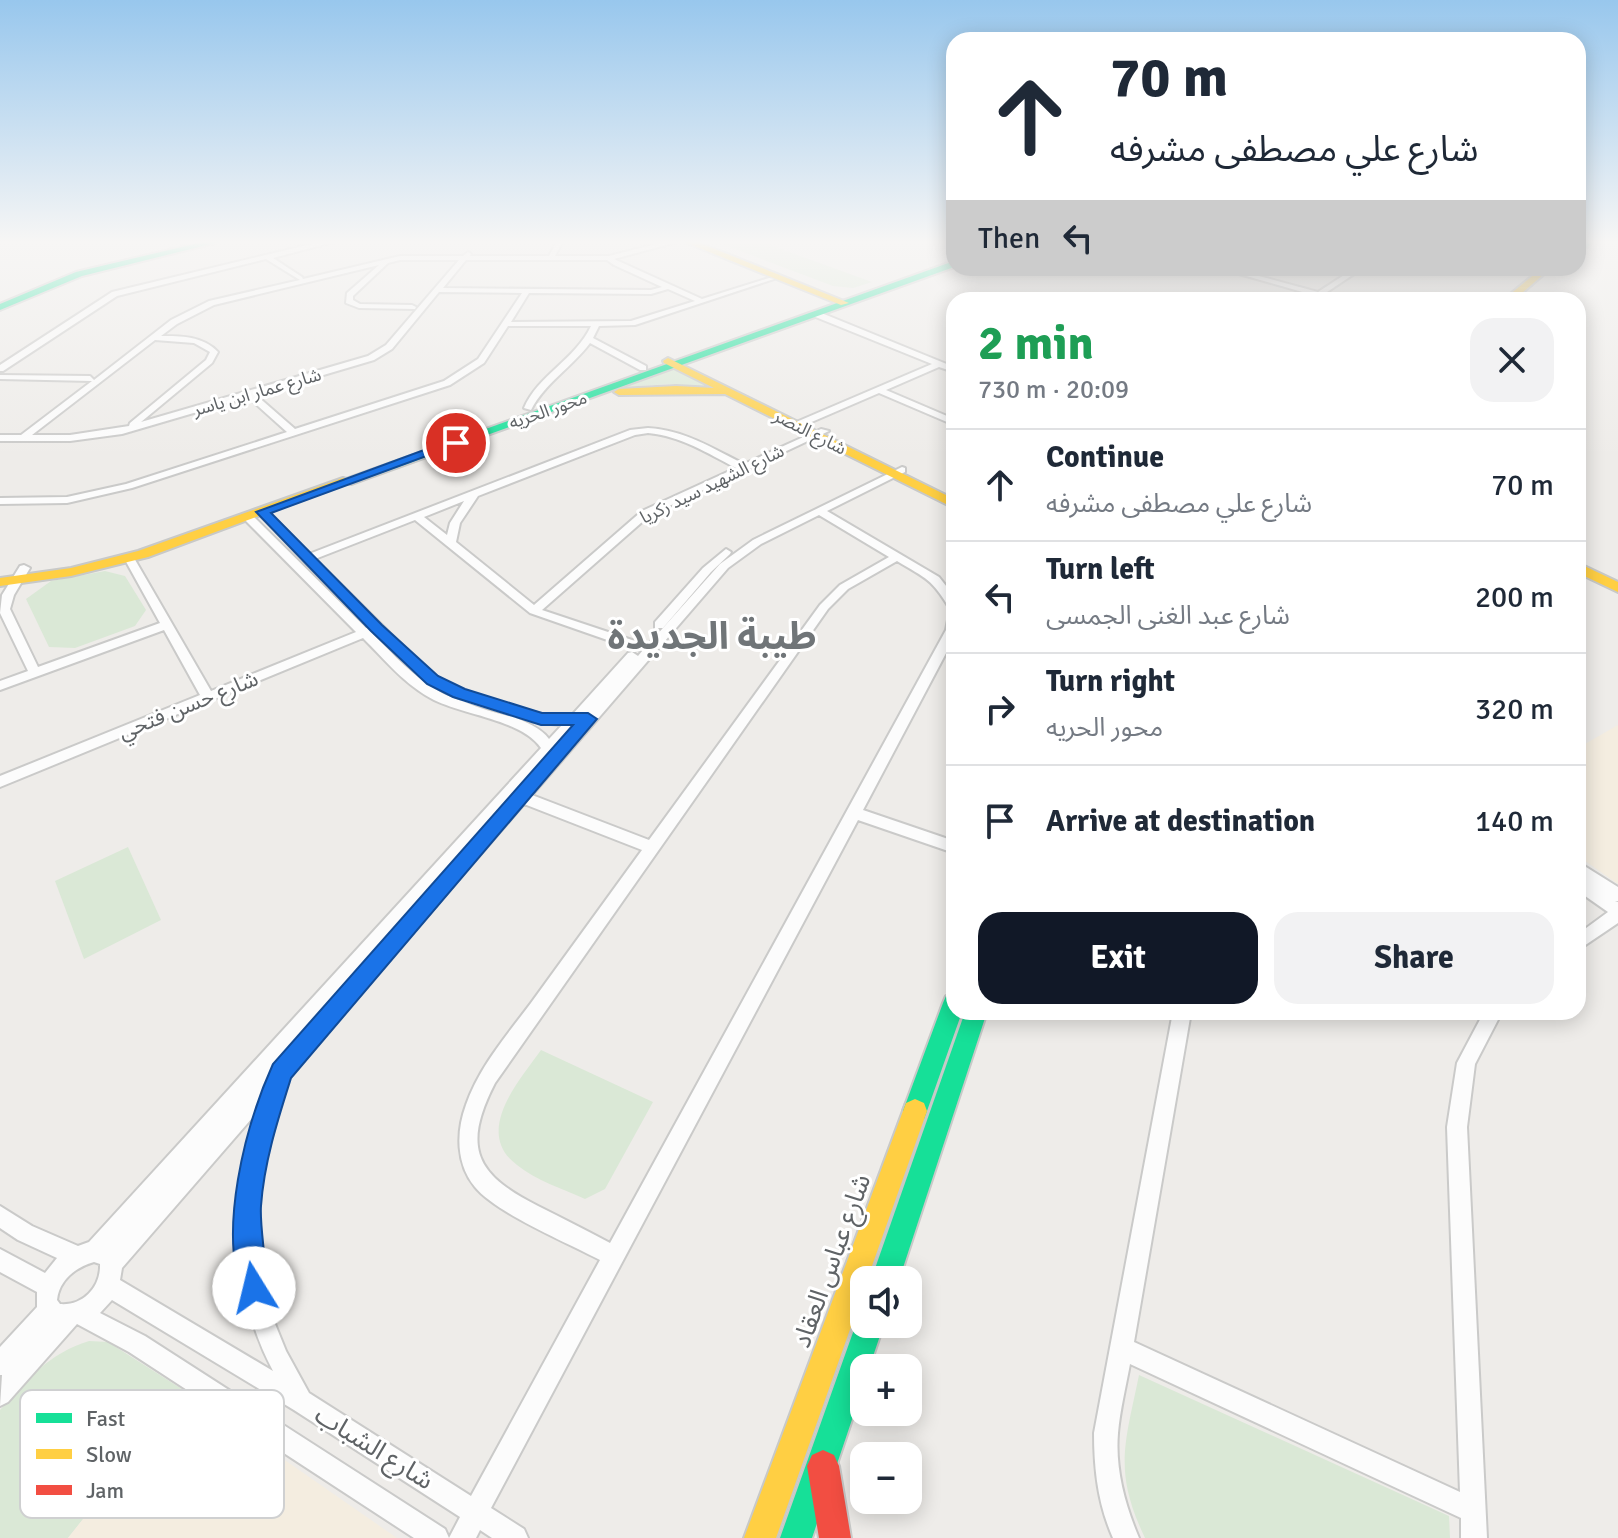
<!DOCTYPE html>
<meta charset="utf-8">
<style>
body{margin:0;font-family:Signika,"Noto Sans Arabic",sans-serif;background:#f2f2f3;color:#1f2937;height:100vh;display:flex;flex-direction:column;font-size:30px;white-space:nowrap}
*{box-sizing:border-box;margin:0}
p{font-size:26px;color:#747a83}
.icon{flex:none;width:44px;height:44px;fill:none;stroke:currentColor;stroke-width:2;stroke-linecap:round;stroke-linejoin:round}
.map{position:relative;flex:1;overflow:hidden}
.details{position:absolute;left:946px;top:292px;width:640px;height:728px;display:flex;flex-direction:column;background:#fff;border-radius:24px;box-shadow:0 4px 20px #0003}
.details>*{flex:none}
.hud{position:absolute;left:946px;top:32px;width:640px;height:244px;border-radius:24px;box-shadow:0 4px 20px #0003;background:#fff;color:#1f2937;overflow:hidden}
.fabs{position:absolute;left:850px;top:1266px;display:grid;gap:16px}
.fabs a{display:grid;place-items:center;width:72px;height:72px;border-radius:16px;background:#fff;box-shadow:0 4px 20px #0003;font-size:40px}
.pin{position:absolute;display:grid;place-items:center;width:68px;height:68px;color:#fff;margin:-34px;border:4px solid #fff;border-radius:50%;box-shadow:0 2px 8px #0007}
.me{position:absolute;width:88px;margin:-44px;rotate:351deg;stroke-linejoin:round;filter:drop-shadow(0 0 6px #0008)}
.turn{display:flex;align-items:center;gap:28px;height:168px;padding:0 32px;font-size:36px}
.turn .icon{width:104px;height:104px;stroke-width:2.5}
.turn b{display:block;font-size:56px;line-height:68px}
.then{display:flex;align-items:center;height:76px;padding:0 32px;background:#0003;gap:16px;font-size:30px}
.round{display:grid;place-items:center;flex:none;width:84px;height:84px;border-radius:24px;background:#f2f2f3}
.summary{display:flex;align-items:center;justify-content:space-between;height:136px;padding:0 32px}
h1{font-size:48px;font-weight:700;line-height:60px;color:#1e9e55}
.primary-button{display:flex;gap:16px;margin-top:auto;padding:16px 32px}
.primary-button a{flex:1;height:92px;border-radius:24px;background:#111827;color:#fff;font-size:32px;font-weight:700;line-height:92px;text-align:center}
.primary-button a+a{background:#f2f2f3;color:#1f2937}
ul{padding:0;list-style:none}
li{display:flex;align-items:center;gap:24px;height:112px;padding:0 32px;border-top:2px solid #e0e1e3}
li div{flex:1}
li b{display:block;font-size:30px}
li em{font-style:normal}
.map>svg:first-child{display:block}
.green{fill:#dae8d6}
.sand{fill:#f4ede0}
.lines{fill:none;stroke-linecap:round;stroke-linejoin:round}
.street-casing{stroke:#cacac9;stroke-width:4}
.fast-casing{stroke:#c8c9c8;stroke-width:4}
.slow-casing{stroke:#c8c9c8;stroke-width:4}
.jam-casing{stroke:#c8c9c8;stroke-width:4}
.street{fill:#fcfcfc;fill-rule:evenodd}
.fast{fill:#16e098;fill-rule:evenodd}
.slow{fill:#ffcf43;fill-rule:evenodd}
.jam{fill:#f24e42;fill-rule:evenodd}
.route{fill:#1a73e8;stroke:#114b97;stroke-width:2}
.labels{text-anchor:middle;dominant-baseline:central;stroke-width:6;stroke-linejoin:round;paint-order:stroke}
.far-street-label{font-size:18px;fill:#5f6366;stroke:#fff}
.street-label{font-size:22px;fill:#5f6366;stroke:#fff}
.near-street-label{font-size:26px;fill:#5f6366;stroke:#fff}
.town-label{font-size:38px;font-weight:bold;fill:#707578;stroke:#fff}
.key{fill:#fff;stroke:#cfd0d1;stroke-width:2}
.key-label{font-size:22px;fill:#5f6366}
</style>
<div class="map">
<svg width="1618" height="1538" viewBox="0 0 1618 1538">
<rect width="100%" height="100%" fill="#eeece9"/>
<!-- green -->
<g class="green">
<path d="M714 241H759L872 282 853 288 833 286Z"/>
<path d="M673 370 684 371 717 389 673 384 622 387Z"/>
<path d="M105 571 125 576 146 610 135 626 75 648 49 647 26 599 51 581Z"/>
<path d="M128 847 161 920 84 959 55 881Z"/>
<path d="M541 1050 653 1102 605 1189 585 1199C563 1189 535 1180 517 1165 473 1132 519 1081 541 1050Z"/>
<path d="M89 1341 108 1342 185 1391 68 1538H0V1410C27 1380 49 1353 89 1341Z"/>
<path d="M1139 1375 1449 1516 1450 1538H1145C1113 1471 1125 1444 1139 1375Z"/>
</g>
<!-- sand -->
<g class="sand">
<path d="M1618 725V884L1578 856V748Z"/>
<path d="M185 1391 397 1538H68Z"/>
</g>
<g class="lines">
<defs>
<g id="street">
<path d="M324 241H337L273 258 302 277 303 279 400 256H463L468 252 471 254 470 256H549L557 241H563L555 256H609L668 241H681L614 259 702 299 769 278 774 279 635 325 599 326 593 338 646 366V370H640L590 343C572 367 545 383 531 410L524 408C538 375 575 360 591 326H508L484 363 450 385 132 488 67 503 0 504V498L67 497 126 484 287 432 248 397 122 434 70 441H0V435H21L92 381 0 379V375L90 376 94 380 171 320 209 301 300 280 266 259 117 296 3 371H0V365L112 292ZM400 260H459L386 345 368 356 141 422 212 363 218 352C203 336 181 336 161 336L177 324 214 305 379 265 347 293 346 303 359 308 415 309 416 307 412 305 360 304 353 300V296L388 263ZM466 260H607L614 265 662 287 651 290 443 288ZM668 289 695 301 631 321 511 322 529 293 651 294ZM439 292 522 293 478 359 444 381 295 429 256 395 374 360 392 349ZM155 340 194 343 210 352 206 360 130 423 129 426 70 435H32Z"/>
<path d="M1218 268H1229L1318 292 1355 268H1363L1324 294 1342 300 1312 299 1313 295Z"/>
<path d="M1545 268 1556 271 1557 272 1554 274 1543 271Z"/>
<path d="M813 312H819L954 367V372L939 367 886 390 954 419V425L879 393 800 427H794V423L932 364 813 316Z"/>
<path d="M648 428C684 430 712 448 744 464L821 429 829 431 650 515 542 610 644 644 646 647 720 564 753 540 902 467 905 468V472L827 511 939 577 954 596V610L950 609C932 579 927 579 897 561L848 589 828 609 495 1083C461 1149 477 1175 538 1206 562 1218 586 1230 610 1243L946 630 948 620 954 616V638L863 810 954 841V853L858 820 491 1508 524 1529 528 1538H492L480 1530 476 1538H449L460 1517 294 1410 112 1300 100 1313 145 1336 445 1529 449 1538H414L129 1352 77 1324 8 1402 0 1406 2 1375H0V1347L37 1307V1292L0 1272V1249L45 1273 57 1258 18 1240 0 1228V1206L32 1226 78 1246 89 1242 541 748C522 720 464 715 434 700 405 685 385 660 363 638L0 787V776L200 695 164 630 0 690V681L28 671 0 613 2 595 20 566 24 565 30 568 14 595 10 609 38 667 160 623 124 558 129 555 134 558 211 691 356 632 244 519V515H252L366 628 368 627 259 514V510H267L309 554 630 430ZM648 433C681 436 707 453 736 468L642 511 534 605 456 542 460 523 478 496 635 435ZM464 501 450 523 447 535 424 517ZM819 515 889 557 840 585 820 605 649 840 532 795 728 568 761 544ZM415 520 530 613 636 650H643L638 656 632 652 628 653 571 716 542 714 504 705 466 692 435 676 413 656 315 559ZM375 633C391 649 406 668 425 681 463 707 516 721 562 725L549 739C532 715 467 707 440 692 413 677 394 655 373 634ZM524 804 642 850C605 901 568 952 531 1003 507 1035 479 1067 466 1105 456 1132 456 1164 475 1187 496 1213 568 1243 600 1260L471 1496 309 1393 286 1351 273 1319 263 1280 259 1242V1203L265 1163 288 1077ZM259 1110C231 1196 230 1290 273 1371L120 1280 122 1268ZM94 1262 100 1264C101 1287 83 1306 60 1304L57 1300C59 1280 76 1267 94 1262Z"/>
<path d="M726 549 731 552 730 554 711 572 663 628H655V622L703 568Z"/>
<path d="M1578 862 1618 887V901H1615L1618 902V923L1578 950V934L1608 912 1578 891V877H1580Z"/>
<path d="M1173 1012H1191L1134 1342 1460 1492 1447 1127 1457 1063 1484 1012H1502L1475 1064 1467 1127 1487 1538H1461V1518L1130 1364C1126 1386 1120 1410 1118 1433 1115 1469 1125 1505 1139 1538H1113C1098 1504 1094 1470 1094 1433Z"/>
</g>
<g id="fast">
<path d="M207 241H223L82 276 0 310V304L76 272Z"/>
<path d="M1585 241H1594L1578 255V248Z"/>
<path d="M954 261V267L351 484 341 481Z"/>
<path d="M954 993V1012H962L927 1111 924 1119 915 1123 906 1119 903 1111 943 1003 946 996Z"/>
<path d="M965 1012H987L899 1280H871Z"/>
<path d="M864 1312V1324H884L869 1368H864V1384L812 1538H780L856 1324 860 1314Z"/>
</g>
<g id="slow">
<path d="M682 241H695L849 303 841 305Z"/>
<path d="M1542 268H1551L1514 300H1503Z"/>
<path d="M668 358 954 499V508L725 394 619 395 614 392 619 389 676 386 714 388 664 363 663 361Z"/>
<path d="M343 478 353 481 148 557 71 576 0 586V578L71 568 138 551Z"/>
<path d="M1578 563 1618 582V592L1578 573Z"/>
<path d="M915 1099 924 1103 927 1111 867 1280H864V1290L776 1538H744L903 1111 906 1103Z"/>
</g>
<path id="jam" d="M823 1450 834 1455 839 1466 851 1538H819L807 1466 812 1455Z"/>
</defs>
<!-- street casing -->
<use href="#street" class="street-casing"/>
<!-- fast casing -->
<use href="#fast" class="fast-casing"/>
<!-- slow casing -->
<use href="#slow" class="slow-casing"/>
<!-- jam casing -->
<use href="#jam" class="jam-casing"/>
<!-- street -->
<use href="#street" class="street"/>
<!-- fast -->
<use href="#fast" class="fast"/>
<!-- slow -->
<use href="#slow" class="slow"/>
<!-- jam -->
<use href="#jam" class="jam"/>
</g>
<!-- sky -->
<linearGradient id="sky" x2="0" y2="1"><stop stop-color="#98c7ed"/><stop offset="0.53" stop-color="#f7f6f5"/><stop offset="1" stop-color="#f7f6f5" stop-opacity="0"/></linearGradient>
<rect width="1618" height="457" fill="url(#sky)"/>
<!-- route -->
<path class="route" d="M451 440 462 443 271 513 382 625 438 676 465 689 542 713H588L597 719 291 1078C278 1119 264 1162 261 1206 259 1230 271 1281 263 1298L254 1302 244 1298C217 1233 245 1126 273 1064L573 725H541L453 697 427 684 371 631 256 512Z"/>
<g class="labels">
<!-- far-street labels -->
<g class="far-street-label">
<text transform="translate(257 392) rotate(-16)">شارع عمار ابن ياسر</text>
<text transform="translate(548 410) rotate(-19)">محور الحريه</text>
<text transform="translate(810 432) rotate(27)">شارع النصر</text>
<text transform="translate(712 484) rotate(-26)">شارع الشهيد سيد زكريا</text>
</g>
<!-- street labels -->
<g class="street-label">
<text transform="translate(188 705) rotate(-22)">شارع حسن فتحي</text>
</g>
<!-- near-street labels -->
<g class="near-street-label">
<text transform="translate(832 1261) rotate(-70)">شارع عباس العقاد</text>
<text transform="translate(374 1448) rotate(32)">شارع الشباب</text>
</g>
<!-- town labels -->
<g class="town-label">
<text x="712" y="636">طيبة الجديدة</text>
</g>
</g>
<!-- legend -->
<rect x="20" y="1390" width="264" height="128" rx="12" class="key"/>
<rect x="36" y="1413" width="36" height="10" fill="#16e098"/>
<rect x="36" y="1449" width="36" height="10" fill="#ffcf43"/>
<rect x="36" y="1485" width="36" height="10" fill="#f24e42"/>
<g class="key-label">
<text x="86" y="1426">Fast</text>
<text x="86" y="1462">Slow</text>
<text x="86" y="1498">Jam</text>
</g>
</svg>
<div class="fabs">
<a><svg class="icon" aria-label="sound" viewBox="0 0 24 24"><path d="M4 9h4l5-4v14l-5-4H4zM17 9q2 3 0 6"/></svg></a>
<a>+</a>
<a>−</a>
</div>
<div class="pin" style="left:456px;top:443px;background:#d93025"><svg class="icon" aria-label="arrive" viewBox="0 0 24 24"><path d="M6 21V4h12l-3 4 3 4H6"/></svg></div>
<svg class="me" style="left:254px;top:1288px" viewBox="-20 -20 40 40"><circle r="19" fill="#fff"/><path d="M0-13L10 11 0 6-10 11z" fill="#1a73e8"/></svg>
<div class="hud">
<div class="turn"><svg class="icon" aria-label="ahead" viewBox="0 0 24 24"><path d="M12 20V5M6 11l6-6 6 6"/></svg><div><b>70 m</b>شارع علي مصطفى مشرفه</div></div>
<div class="then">Then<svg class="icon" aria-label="left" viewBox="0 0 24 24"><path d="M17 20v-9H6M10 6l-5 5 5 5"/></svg></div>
</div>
<section class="details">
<div class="summary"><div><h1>2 min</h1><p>730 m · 20:09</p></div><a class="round"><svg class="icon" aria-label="close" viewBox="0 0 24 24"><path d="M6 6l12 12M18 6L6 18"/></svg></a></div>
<ul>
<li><svg class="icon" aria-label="ahead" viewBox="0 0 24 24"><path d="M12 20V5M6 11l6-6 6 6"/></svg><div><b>Continue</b><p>شارع علي مصطفى مشرفه</p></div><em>70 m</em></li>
<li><svg class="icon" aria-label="left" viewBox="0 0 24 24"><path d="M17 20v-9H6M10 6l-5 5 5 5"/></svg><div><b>Turn left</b><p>شارع عبد الغنى الجمسى</p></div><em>200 m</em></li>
<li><svg class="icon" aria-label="right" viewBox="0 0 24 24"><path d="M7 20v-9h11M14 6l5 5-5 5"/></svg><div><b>Turn right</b><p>محور الحريه</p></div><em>320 m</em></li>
<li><svg class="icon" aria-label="arrive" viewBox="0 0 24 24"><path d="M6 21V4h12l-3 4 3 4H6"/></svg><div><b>Arrive at destination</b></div><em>140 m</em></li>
</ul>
<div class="primary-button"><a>Exit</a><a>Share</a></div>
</section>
</div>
